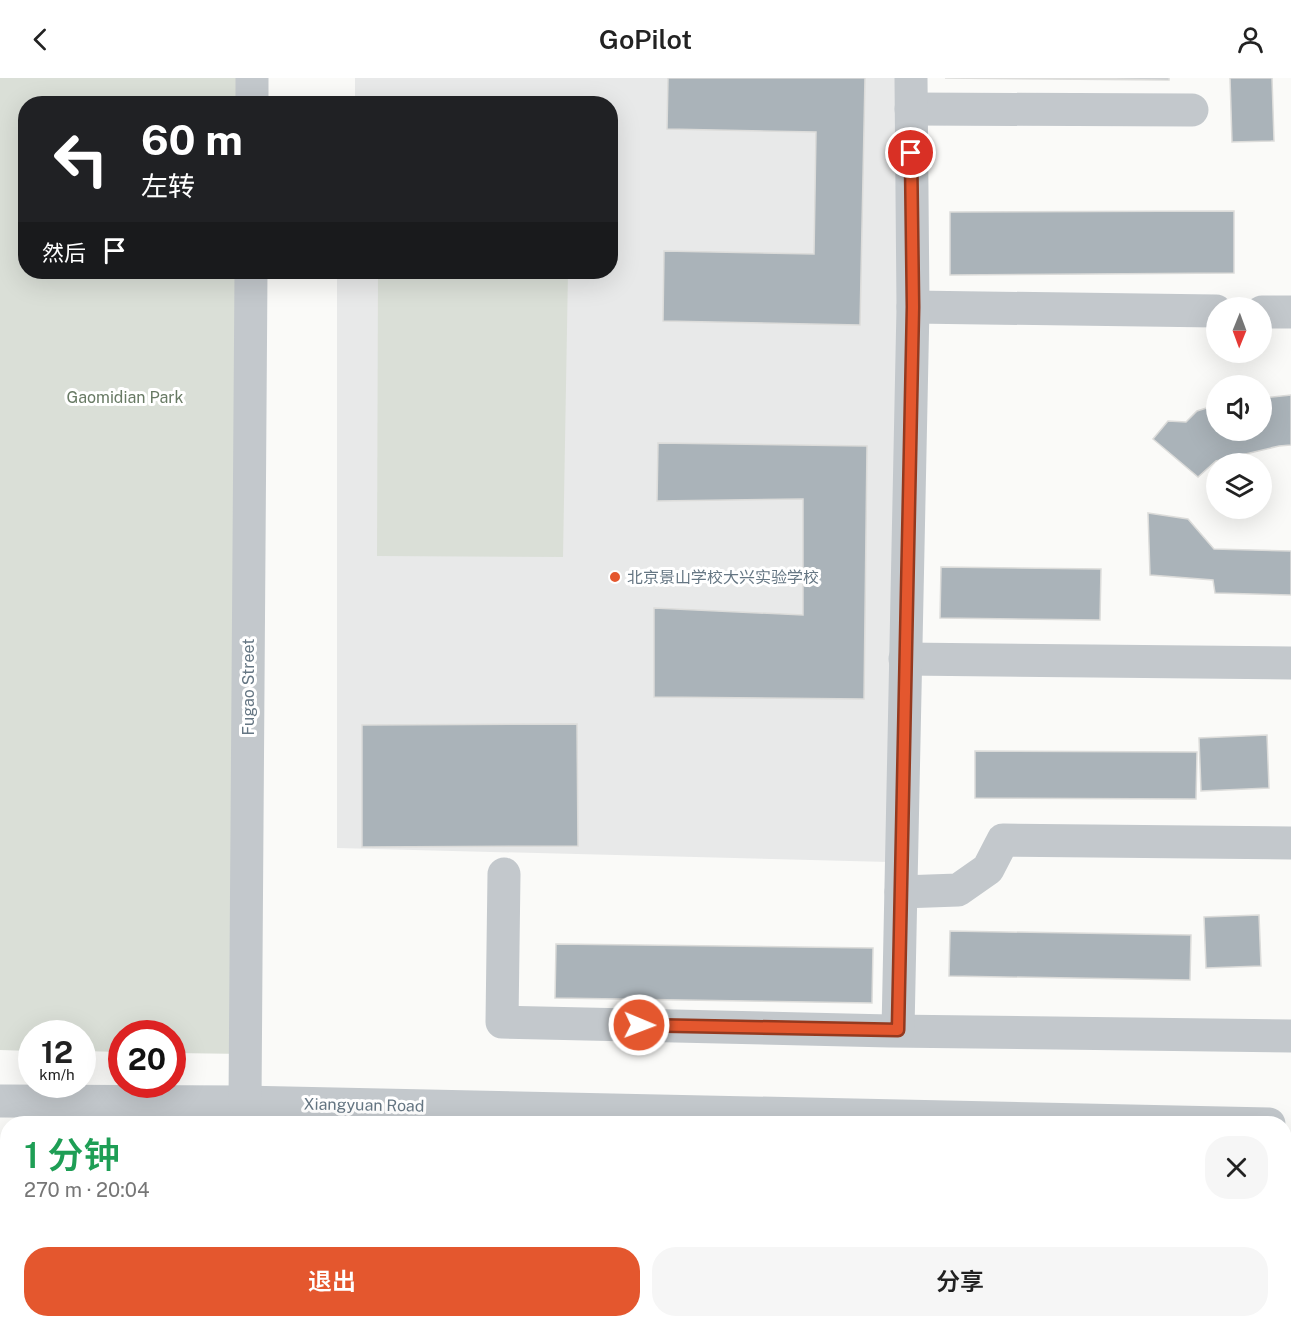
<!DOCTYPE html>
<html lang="zh">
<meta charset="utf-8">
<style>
body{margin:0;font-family:"Public Sans","Noto Sans SC",sans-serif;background:#f6f6f6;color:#222;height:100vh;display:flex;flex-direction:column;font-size:22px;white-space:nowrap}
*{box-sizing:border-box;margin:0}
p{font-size:20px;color:#767676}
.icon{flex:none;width:33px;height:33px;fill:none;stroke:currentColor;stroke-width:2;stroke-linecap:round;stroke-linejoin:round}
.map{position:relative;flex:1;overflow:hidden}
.side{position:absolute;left:0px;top:1038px;width:1292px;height:212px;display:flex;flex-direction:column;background:#fff;border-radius:24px 24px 0 0;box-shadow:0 6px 24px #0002}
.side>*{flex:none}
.guide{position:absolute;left:18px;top:18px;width:600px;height:183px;border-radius:24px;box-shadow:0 6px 24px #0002;background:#202124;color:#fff;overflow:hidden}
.needle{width:39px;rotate:181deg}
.fabs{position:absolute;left:1206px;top:219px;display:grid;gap:12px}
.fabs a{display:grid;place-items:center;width:66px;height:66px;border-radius:50%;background:#fff;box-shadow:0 6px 24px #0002;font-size:30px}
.speed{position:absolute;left:18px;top:942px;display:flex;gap:12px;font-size:30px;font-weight:700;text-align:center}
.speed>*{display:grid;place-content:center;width:78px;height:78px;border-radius:50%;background:#fff;box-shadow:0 6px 24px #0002;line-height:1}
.speed small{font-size:15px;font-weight:400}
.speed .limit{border:9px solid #d22;background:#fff;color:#111}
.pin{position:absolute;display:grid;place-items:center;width:51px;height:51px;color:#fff;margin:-26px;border:3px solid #fff;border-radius:50%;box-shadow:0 2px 6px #0007}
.me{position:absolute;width:66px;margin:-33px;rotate:91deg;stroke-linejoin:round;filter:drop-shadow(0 0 4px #0008)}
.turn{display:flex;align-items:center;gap:21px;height:126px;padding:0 24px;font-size:27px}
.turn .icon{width:78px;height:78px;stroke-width:2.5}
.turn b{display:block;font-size:42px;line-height:51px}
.then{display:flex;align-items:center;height:57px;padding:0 24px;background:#0003;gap:12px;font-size:22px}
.round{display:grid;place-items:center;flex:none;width:63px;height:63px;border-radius:24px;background:#f6f6f6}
.headline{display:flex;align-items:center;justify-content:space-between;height:102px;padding:0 24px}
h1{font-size:36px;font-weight:600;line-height:45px;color:#1e9e55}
.action{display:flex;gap:12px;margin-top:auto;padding:12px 24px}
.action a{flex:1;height:69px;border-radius:24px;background:#e4572e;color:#fff;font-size:24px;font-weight:600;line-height:69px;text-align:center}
.action a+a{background:#f6f6f6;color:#222}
header{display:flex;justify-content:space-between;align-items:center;height:78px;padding:0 24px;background:#fff;font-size:27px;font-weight:600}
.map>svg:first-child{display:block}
.built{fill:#e8e9e9}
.green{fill:#dadfd7}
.building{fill:#aab3b9;stroke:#dcdcda;stroke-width:1.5}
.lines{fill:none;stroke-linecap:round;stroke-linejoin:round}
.minor{stroke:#c3c8cc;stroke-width:33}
.route-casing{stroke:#94391e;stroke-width:15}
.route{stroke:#e4572e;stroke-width:10}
.poi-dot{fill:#e4572e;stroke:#fff;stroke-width:2}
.labels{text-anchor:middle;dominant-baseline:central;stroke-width:6;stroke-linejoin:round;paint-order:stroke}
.park-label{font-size:16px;fill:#687a64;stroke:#fff}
.poi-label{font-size:16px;fill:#657683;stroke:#fff;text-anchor:start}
.street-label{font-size:16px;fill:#657683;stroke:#fff}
</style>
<header><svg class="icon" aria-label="back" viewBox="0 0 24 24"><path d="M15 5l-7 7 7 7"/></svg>GoPilot<svg class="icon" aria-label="person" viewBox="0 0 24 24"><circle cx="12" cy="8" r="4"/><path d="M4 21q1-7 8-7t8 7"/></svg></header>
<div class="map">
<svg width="1291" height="1249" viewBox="0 0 1291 1249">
<rect width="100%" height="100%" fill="#fafaf8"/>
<!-- built -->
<path class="built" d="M355 0H898L897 228 889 784 337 770V194H610V26L355 25Z"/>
<!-- green -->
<g class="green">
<path d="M0 0H252V25L26 26V194H251L246 976 173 975 172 956H122L121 974 83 973 82 956H32L31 973 0 972Z"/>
<path d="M378 194H568L563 479 377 478Z"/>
</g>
<!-- building -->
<g class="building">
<path d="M668 0H865L860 247 663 243 664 173 814 176 816 54 667 51Z"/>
<path d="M945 0H1169V2Z"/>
<path d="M1230 0H1272L1274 63 1232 64Z"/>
<path d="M1234 133V195L950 197V134Z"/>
<path d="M1291 317V367L1279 368 1216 383 1198 399 1153 361 1168 343 1186 344 1197 333 1216 327V352H1262V320Z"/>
<path d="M658 365 867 368 864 621 654 619V530L803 537V421L657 423Z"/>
<path d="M1148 435 1188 441 1214 471 1291 473V517L1215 515 1213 502 1150 497Z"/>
<path d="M941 489 1101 491 1100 542 940 540Z"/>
<path d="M577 646 578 768 362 769V647Z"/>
<path d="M1267 657 1269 710 1201 713 1199 660Z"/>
<path d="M975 673 1197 674 1196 721 975 720Z"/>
<path d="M1259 837 1261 888 1206 890 1204 839Z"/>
<path d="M950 853 1191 857 1190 902 949 898Z"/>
<path d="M556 866 873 870 872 925 555 920Z"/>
<rect x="1284" y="1159" width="7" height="36"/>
<path d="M49 1242H104L105 1243 49 1244Z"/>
</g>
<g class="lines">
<!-- minor -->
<g class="minor">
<path d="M252 26V0"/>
<path d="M911 31 1192 32"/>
<path d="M913 229 1216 233"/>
<path d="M1262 234H1291"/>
<path d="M905 581 1291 585"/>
<path d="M504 796 502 944 890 953 1291 958"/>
<path d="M901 814 958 812 988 791 1003 762 1291 765"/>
<path d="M898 952 913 229 911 0"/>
<path d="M0 1023 245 1024 1269 1046"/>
<path d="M245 1024 251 194"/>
<path d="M1284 1238H1291"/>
<path d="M18 1242V1249"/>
<path d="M198 1249 211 1242"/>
<path d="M1167 1249 1175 1242"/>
</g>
</g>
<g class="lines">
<defs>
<path id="route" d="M639 947 898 952 913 229 911 75"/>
</defs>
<!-- route casing -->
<use href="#route" class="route-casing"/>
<!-- route -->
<use href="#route" class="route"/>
</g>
<!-- markers -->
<circle class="poi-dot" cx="615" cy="499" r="6"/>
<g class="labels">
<!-- park labels -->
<g class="park-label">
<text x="125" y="319">Gaomidian Park</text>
</g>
<!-- poi labels -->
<g class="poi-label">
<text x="627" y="499">北京景山学校大兴实验学校</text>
</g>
<!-- street labels -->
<g class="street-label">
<text transform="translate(248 609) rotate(-90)">Fugao Street</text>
<text transform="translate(364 1027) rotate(1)">Xiangyuan Road</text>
</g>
</g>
</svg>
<div class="fabs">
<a><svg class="needle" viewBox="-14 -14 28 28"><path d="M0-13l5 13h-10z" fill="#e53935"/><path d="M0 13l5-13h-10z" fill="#767676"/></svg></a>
<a><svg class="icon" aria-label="sound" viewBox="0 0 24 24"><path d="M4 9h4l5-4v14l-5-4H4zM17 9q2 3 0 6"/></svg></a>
<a><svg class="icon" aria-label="layers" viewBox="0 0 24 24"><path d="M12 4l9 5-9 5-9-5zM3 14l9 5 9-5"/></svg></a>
</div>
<div class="speed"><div>12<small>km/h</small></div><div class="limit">20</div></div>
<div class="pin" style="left:911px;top:75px;background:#d93025"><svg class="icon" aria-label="arrive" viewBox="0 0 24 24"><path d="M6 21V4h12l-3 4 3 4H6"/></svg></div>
<svg class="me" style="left:639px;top:947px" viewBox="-20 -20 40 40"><circle r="17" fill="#e4572e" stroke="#fff" stroke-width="3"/><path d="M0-11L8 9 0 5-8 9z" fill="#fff"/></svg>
<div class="guide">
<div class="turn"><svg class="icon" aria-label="left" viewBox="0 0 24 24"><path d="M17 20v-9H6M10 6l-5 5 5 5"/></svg><div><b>60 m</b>左转</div></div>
<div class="then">然后<svg class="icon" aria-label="arrive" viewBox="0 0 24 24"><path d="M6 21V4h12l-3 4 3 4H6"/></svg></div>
</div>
<section class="side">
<div class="headline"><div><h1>1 分钟</h1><p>270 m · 20:04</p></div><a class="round"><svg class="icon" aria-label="close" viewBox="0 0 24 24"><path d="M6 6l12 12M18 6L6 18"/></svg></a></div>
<div class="action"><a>退出</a><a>分享</a></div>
</section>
</div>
